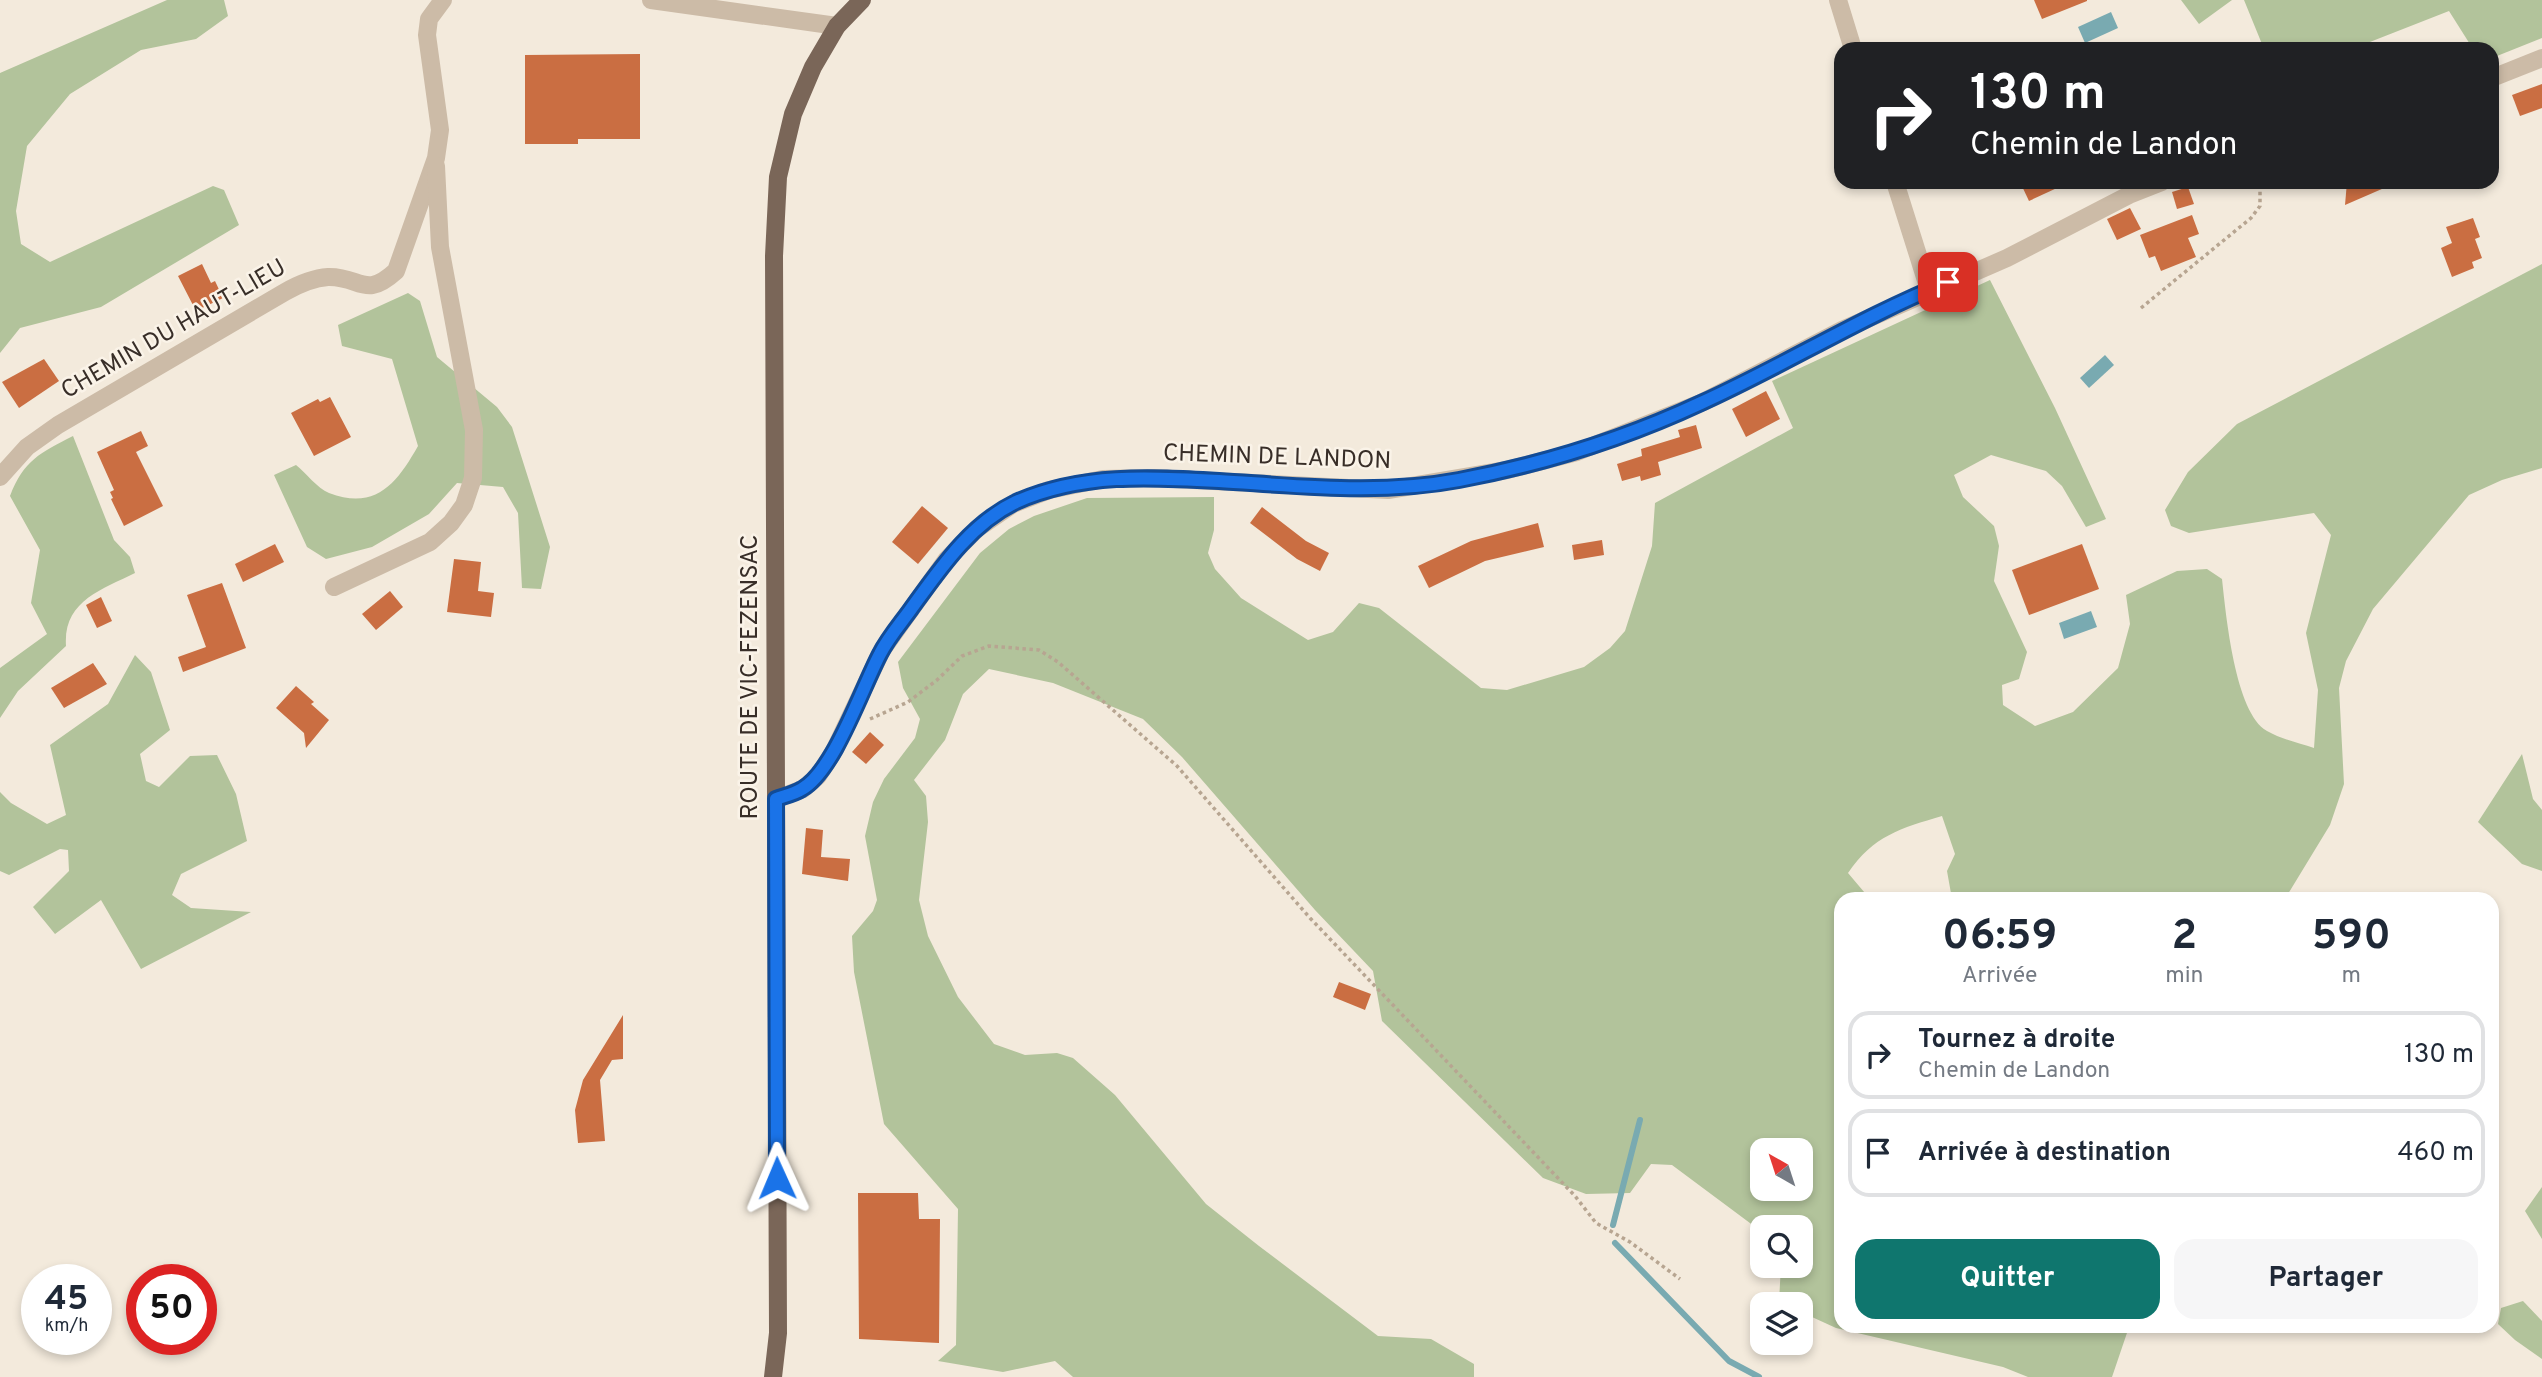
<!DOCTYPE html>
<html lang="fr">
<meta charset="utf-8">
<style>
body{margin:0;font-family:Overpass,sans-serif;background:#f6f6f7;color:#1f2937;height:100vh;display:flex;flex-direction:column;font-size:26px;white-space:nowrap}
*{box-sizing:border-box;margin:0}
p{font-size:23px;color:#747a83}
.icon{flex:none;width:38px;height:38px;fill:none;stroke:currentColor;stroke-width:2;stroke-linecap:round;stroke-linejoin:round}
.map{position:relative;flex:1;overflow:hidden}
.panel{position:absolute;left:1834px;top:892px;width:665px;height:441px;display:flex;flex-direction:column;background:#fff;border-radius:21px;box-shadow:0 4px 10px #0003}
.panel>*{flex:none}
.banner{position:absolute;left:1834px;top:42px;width:665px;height:147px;border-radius:21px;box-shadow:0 4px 10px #0003;background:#202124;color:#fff;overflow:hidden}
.needle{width:46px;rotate:321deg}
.buttons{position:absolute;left:1750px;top:1138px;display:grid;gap:14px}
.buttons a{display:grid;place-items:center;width:63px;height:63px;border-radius:14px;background:#fff;box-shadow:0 4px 10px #0003;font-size:35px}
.speed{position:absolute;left:21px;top:1264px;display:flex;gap:14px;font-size:35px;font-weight:700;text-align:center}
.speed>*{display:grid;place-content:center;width:91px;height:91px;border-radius:50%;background:#fff;box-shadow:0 4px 10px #0003;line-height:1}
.speed small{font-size:18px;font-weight:400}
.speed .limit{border:10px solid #d22;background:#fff;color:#111}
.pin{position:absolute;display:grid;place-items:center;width:60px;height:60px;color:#fff;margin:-30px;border-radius:14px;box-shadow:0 4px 10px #0006}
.me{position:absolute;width:77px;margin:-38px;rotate:359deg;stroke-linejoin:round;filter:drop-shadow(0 0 5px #0008)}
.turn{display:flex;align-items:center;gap:24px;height:147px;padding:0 21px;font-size:32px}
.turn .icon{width:91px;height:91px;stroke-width:2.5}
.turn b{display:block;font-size:49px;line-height:60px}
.eta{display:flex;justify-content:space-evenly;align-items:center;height:119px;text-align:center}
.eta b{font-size:42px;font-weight:700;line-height:49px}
.action{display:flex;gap:14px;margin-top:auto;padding:14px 21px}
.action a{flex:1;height:80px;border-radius:21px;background:#0f766e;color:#fff;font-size:28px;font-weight:700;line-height:80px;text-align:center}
.action a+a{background:#f6f6f7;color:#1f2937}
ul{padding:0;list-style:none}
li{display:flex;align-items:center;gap:21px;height:88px;margin:0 14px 10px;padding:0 7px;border:4px solid #e0e1e3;border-radius:21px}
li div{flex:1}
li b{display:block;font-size:26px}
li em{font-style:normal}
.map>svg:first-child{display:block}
.green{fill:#b2c39b;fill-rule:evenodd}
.water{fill:#79aab1}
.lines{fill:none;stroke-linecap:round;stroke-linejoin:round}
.stream{stroke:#79aab1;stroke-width:6}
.building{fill:#ca6e42}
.path{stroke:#b7a591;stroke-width:3.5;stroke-dasharray:3.5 3.5;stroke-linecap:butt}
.minor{stroke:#ccbba7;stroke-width:18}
.major{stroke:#7a6658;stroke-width:18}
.route-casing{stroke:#114b97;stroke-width:18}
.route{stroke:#1a73e8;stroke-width:12}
.labels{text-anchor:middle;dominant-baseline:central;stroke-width:5;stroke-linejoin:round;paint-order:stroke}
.street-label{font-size:24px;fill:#382e28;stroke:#faf3e8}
</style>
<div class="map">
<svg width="2542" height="1377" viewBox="0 0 2542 1377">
<rect width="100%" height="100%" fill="#f3eadc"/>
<!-- green -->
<g class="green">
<path d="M167 0H224L228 16 196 39 141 50 70 94 27 146 16 211 21 244 50 262 213 186 224 190 239 225 101 307 20 328 0 353V73Z"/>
<path d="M2181 0H2232L2199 24Z"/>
<path d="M2244 0H2542V38L2492 58V49H2473L2449 11 2352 49H2264Z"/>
<path d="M2542 264V468L2502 480 2469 495 2373 609 2346 661 2339 688 2344 784 2330 825 2285 899H1952L1947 871 1955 854 1942 816C1901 828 1873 836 1848 873L1870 899 1841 900V1326L2129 1327 2112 1377H2028L2003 1367 1836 1328 1801 1312V1304L1779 1302 1781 1265H1801V1227H1762V1232L1672 1165 1651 1164 1630 1193 1586 1194 1543 1178 1382 1021 1373 971 1315 910 1182 757 1143 719 1053 683 989 669 963 694 945 740 914 780 926 796 928 822 919 900 928 936 958 997 994 1044 1025 1055 1057 1053 1073 1058 1115 1095 1206 1204 1259 1246 1378 1336 1431 1339 1474 1364V1377H1073L1055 1361 1003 1372 938 1361 956 1345 958 1209 884 1124 854 972 852 936 873 911 877 900 865 836 873 802 884 779 915 738 920 719 903 688 898 662 980 553 1009 529 1034 516 1087 498 1214 497V530L1208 553 1215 569 1241 598 1308 640 1333 632 1359 603 1379 608 1481 688 1507 690 1584 667 1610 648 1625 631 1652 546 1655 503 1793 428 1772 381 1990 280 2055 408 2106 519 2086 527 2062 486 2046 471 1991 455 1954 475 1963 497 1994 526 1999 546 1994 581 2027 652 2019 679 2002 685 2003 705 2035 726 2073 712 2118 668 2130 624 2126 595 2177 571 2207 569 2222 579C2226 615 2235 713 2267 731 2281 739 2299 743 2314 748L2318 690 2306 633 2331 535 2314 513 2189 533 2171 526 2165 510 2188 472 2237 424ZM1762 1150H1801V1188H1762Z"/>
<path d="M408 293 420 301 437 357 497 407 512 427 550 547 541 589 522 588 518 513 503 487 457 483 429 514 372 547 326 559 307 547 274 475 296 465C306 473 317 488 329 493 376 511 397 483 418 446L392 359 342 346 338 325Z"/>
<path d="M73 436 114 540 130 557 135 573C101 590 63 601 66 646L18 691 0 718V668L47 634 31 603 40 550 10 496C24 460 40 453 73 436Z"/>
<path d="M135 655 151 672 170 730 140 754 146 781 159 787 190 756 217 755 236 794 247 841 181 874 172 895 191 908 251 912 141 969 101 900 55 934 33 907 69 871 68 850 60 849 9 875 0 871V792L11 803 47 824 66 815 50 745 108 704Z"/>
<path d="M2522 754 2533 799 2542 810V871L2522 864 2478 822Z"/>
<path d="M2542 1187V1239L2525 1211Z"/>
<path d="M2523 1301 2542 1321V1359L2515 1340 2498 1324 2501 1308Z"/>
</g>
<!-- water -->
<g class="water">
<path d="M2111 12 2118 28 2085 43 2078 27Z"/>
<path d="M2105 355 2114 365 2089 388 2080 378Z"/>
<path d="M2091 611 2097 627 2064 639 2059 623Z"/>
</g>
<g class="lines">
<!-- stream -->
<g class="stream">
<path d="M1613 1225 1640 1120"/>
<path d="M1615 1243 1729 1361 1759 1377"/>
</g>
</g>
<!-- building -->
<g class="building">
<path d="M2034 0H2087V1L2042 19Z"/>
<path d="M640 54V139H578V144H525V55Z"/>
<path d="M2542 84V108L2520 116 2512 95Z"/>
<path d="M2020 182H2070L2029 201Z"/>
<path d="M2347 182H2398L2345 205Z"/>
<path d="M2188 187 2194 204 2177 209 2172 192Z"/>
<path d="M2130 208 2141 229 2117 240 2107 219Z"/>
<path d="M2192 215 2199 234 2188 238 2196 257 2161 271 2155 256 2149 258 2140 235Z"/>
<path d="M2473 218 2480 237 2475 239 2482 258 2472 262 2474 268 2452 277 2441 248 2452 243 2446 227Z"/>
<path d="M202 264 211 283 215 281 223 298 196 311 178 276Z"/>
<path d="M44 359 59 381 19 408 2 382Z"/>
<path d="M1766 391 1780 419 1746 437 1732 409Z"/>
<path d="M330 397 351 437 314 456 291 413 318 399 320 402Z"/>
<path d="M1696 425 1702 448 1658 462 1661 475 1641 481 1640 476 1622 481 1617 464 1642 456 1641 449 1680 437 1678 430Z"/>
<path d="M141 431 148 446 136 452 163 506 124 526 111 499 113 498 110 492 114 490 97 452Z"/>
<path d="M922 506 948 528 918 564 892 542Z"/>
<path d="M1262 507 1306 541 1329 553 1320 571 1297 559 1250 523Z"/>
<path d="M1538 523 1544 547 1485 561 1429 588 1418 566 1471 541Z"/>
<path d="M1602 540 1604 555 1574 560 1572 545Z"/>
<path d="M275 544 284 562 243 582 235 564Z"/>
<path d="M2082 544 2099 589 2029 615 2012 570Z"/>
<path d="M454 559 481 562 478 591 494 593 491 617 447 612Z"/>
<path d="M222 583 246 648 183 672 178 657 206 647 187 595Z"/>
<path d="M390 591 403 607 376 630 362 614Z"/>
<path d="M101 597 112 621 97 628 86 605Z"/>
<path d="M93 663 107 684 64 708 51 688Z"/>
<path d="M296 686 314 702 311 704 329 720 306 748 304 733 276 708Z"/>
<path d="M870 732 884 745 866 764 852 752Z"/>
<path d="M806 828 823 830 821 857 850 859 848 881 802 874Z"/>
<path d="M1339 982 1371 994 1365 1010 1333 997Z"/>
<path d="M623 1015V1059L612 1060 600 1080 605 1141 578 1143 575 1110 583 1080Z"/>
<path d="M858 1193H918L919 1219H940L939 1343 859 1339Z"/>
</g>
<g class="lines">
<!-- path -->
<g class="path">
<path d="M2141 308 2251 218 2260 206V182"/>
<path d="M870 719 908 702 937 680 962 656 989 646 1039 650 1058 662 1177 766 1310 918 1575 1196 1596 1223 1630 1242 1680 1279"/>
</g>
<!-- minor -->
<g class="minor">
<path d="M651 0 837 26"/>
<path d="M1838 0 1853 49"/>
<path d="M2492 78 2542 58"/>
<path d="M1895 182 1929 290"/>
<path d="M0 477 27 447 58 425 285 292C299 284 312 278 328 277 361 276 364 300 396 271L436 158 440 130 427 35 429 19 443 0"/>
<path d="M334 587 430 542 451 523 464 505 473 478 474 430 440 247 436 166"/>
<path d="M776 799 803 789 818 776 834 751 882 650 947 559 978 528 1013 504 1049 490 1103 479 1154 478 1388 490 1507 470 1577 452 1703 402 1842 330 2007 258 2129 195 2162 182"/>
</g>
<!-- major -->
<path class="major" d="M773 1377 778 1333 774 256 778 177 793 114 813 67 837 26 862 0"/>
</g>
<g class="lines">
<defs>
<path id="route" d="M777 1178 776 799C784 796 794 794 802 789 834 771 862 688 880 654 888 638 901 623 911 609 940 569 970 524 1016 502 1081 473 1150 477 1219 481 1300 486 1380 495 1459 480 1543 464 1624 439 1701 403 1785 365 1863 316 1948 282"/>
</defs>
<!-- route casing -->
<use href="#route" class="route-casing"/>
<!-- route -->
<use href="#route" class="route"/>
</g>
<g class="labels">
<!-- street labels -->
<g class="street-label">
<text transform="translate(174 330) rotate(-30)">CHEMIN DU HAUT-LIEU</text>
<text transform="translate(1277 458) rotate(2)">CHEMIN DE LANDON</text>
<text transform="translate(751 677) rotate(-90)">ROUTE DE VIC-FEZENSAC</text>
</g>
</g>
</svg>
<div class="buttons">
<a><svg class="needle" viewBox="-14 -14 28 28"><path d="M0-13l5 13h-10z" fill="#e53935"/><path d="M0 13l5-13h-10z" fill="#747a83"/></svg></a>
<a><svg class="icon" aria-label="search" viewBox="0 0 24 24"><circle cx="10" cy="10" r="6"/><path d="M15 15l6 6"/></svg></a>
<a><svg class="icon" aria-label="layers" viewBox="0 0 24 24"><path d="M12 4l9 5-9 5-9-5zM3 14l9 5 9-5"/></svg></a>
</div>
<div class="speed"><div>45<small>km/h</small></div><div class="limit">50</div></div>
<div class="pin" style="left:1948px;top:282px;background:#d93025"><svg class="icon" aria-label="arrive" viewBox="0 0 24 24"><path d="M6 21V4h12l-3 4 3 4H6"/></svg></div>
<svg class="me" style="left:777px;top:1178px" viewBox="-20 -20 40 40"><path d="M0-17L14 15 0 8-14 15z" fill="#1a73e8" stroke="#fff" stroke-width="4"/></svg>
<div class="banner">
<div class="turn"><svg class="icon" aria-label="right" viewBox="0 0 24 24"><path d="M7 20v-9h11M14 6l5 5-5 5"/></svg><div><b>130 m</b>Chemin de Landon</div></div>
</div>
<section class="panel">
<div class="eta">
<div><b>06:59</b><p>Arrivée</p></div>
<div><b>2</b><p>min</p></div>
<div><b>590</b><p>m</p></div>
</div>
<ul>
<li><svg class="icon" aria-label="right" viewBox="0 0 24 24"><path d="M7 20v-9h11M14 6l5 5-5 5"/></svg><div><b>Tournez à droite</b><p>Chemin de Landon</p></div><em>130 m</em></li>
<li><svg class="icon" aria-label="arrive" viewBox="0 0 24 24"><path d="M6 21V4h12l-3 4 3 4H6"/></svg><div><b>Arrivée à destination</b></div><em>460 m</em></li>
</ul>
<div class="action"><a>Quitter</a><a>Partager</a></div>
</section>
</div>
